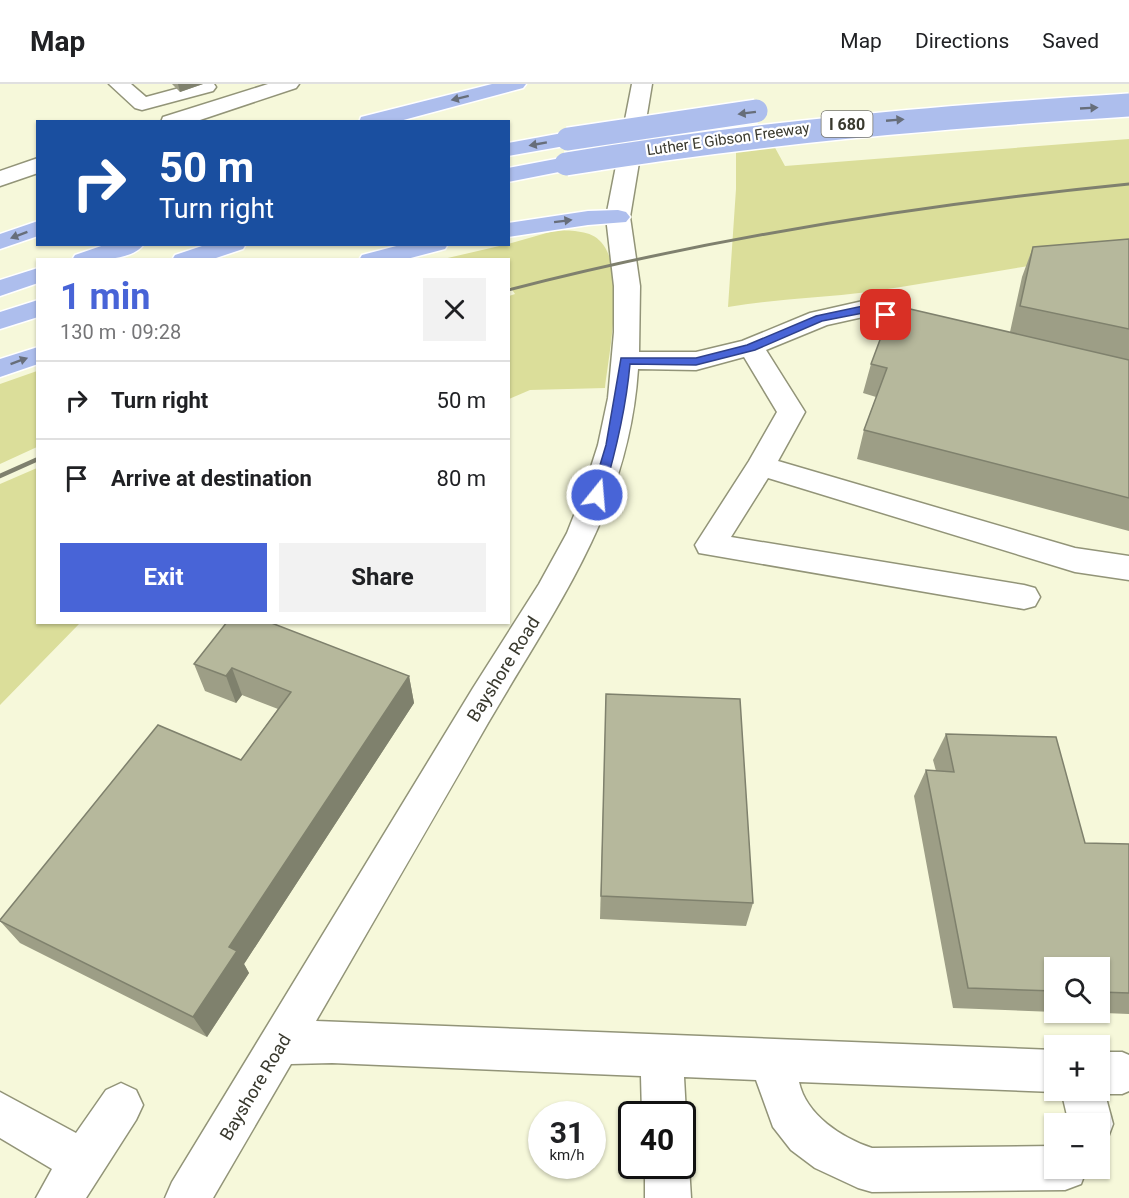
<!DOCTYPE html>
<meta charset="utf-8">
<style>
body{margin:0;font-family:Roboto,sans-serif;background:#f2f2f2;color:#202124;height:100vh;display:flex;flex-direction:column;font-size:22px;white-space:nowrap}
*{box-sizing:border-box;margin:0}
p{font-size:20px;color:#757577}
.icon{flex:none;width:33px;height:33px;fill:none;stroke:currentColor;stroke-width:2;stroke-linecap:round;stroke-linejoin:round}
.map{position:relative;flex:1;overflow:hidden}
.details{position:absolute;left:36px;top:174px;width:474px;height:366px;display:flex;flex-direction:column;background:#fff;border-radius:0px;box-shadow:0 2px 4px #0004}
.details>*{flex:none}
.hud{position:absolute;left:36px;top:36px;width:474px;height:126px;border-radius:0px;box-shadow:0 2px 4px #0004;background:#1a4fa0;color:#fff;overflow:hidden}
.buttons{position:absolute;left:1044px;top:873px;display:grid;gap:12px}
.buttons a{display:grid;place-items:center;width:66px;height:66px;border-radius:0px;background:#fff;box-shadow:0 2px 4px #0004;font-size:30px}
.speed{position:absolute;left:528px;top:1017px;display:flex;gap:12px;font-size:30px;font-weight:700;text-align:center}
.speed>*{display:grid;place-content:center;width:78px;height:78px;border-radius:50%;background:#fff;box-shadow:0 2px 4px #0004;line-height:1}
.speed small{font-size:15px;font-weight:400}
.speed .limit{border:3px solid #111;border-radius:9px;background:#fff;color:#111}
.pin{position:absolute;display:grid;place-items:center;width:51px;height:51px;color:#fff;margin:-26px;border-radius:12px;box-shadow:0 3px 9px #0006}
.me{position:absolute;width:66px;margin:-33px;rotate:17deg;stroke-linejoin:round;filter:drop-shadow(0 0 4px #0008)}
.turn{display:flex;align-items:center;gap:21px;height:126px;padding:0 24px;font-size:27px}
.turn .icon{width:78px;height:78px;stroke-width:2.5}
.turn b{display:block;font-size:42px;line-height:51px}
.round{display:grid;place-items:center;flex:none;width:63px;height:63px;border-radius:0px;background:#f2f2f2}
.summary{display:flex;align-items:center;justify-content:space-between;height:102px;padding:0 24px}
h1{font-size:36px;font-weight:700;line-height:45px;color:#4864d7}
.cta{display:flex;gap:12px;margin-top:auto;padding:12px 24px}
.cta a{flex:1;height:69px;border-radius:0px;background:#4864d7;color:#fff;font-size:24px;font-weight:700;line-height:69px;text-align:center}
.cta a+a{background:#f2f2f2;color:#202124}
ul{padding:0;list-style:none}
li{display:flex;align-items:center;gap:18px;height:78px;padding:0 24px;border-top:2px solid #e0e0e0}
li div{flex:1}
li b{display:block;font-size:22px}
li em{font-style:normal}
header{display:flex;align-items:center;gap:36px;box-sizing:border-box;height:84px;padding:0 30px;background:#fff;border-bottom:2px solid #e0e0e0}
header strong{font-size:28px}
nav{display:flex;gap:33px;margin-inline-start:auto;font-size:21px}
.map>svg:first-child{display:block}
.green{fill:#dbde9a}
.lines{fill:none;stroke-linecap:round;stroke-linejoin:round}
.minor-casing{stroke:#929478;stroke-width:3}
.highway-casing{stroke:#fff;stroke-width:3}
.minor{fill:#fff;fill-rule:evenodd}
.highway{fill:#adbeed;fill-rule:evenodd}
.rail-far1{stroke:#7f806e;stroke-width:3}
.rail{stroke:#7f806e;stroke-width:4.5}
.highway-bridge-casing{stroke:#fff;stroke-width:26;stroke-linecap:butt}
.highway-bridge{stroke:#adbeed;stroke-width:23}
.wall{fill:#9d9e86}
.shaded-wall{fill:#7f816d}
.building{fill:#b6b89c;stroke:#7f816d;stroke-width:1.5}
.oneway{fill:#676e7a}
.route{fill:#4864d7;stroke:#2f418c;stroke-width:1.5}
.labels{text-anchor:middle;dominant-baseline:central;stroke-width:4.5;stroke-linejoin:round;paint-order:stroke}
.far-street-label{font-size:15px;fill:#39392e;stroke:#fff}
.shield{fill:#fff;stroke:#74746d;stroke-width:1.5}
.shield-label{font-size:16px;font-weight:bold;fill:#39392e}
.street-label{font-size:18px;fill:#39392e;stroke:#fff}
</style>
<header>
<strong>Map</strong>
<nav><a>Map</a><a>Directions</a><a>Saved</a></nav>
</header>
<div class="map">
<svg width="1129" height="1114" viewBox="0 0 1129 1114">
<rect width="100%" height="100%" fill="#f6f8da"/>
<!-- green -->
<g class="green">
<path d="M1129 55V168C1042 178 955 195 868 208 821 214 774 215 728 223L736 105V64L773 60 785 82Z"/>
<path d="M557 146C572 147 591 146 601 158 626 185 609 269 605 304L530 306 509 315V212L515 210 509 201 508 176H439L508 160Z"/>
<path d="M37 287V363L0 380V300Z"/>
<path d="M37 384 38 538 79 540 0 621V400Z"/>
</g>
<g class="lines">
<defs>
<g id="minor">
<path d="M109 0H131L146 13 194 0H214L216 3 213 7 142 26 135 24Z"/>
<path d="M268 0H299L296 4 194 38H161L163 33Z"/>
<path d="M632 0H652L630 133 640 202 639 268H696L742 257 810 229 863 217 942 237 946 243 942 249 933 251 863 233 827 241 766 266 805 328 778 377 1075 464 1129 472V496L1075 488 768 394 731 453 1024 501 1035 504 1040 513 1035 522 1024 525 699 469 695 461 749 377 777 328 744 273 696 286 638 285C629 426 556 522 488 639 431 739 373 838 316 937L1054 966V1006H1058L1054 1008 799 998C806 1031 842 1054 872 1064L1054 1062V1084H1087L1081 1100 1065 1106 872 1108 858 1104 815 1084 791 1066 773 1043 756 996 684 993 686 1030 682 1038V1030H642L641 992 332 979 291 980 213 1114H165L172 1098 473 604 539 500 567 449 582 411 598 361 608 314 614 248V202L606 133Z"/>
<path d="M38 74V89L0 102V87Z"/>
<path d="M1100 968H1122L1129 971V1007L1122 1010H1105L1113 1040 1107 1056 1100 1058V1040H1069L1061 1006H1100Z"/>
<path d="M121 999 136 1006 143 1021 136 1036 86 1114H36L52 1085 0 1054V1008L76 1049 106 1006Z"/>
<path d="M682 1066 689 1082 691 1114H645V1082H682Z"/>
</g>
<g id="highway">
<path d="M492 0H526L523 4 396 38H359L361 33Z"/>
<path d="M568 48 576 50 579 55 576 60 508 72V59Z"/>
<path d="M566 73 574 75 577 80 574 85 508 98V84Z"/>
<path d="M618 126 626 128 630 133 626 138 588 141 508 153V139L588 127Z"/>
<path d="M38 137V152L0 165V150Z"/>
<path d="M107 160H144C132 178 91 176 72 176L75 171Z"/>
<path d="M208 160H246L243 165 210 176H172L175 171Z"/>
<path d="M404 160H448L445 165 403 176H359L362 171Z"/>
<path d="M38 184V199L0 212V196Z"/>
<path d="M38 216V233L0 245V228Z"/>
<path d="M38 263V280L0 293V275Z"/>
</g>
</defs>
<!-- minor casing -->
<use href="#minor" class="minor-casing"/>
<!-- highway casing -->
<use href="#highway" class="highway-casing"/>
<!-- minor -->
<use href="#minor" class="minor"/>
<!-- highway -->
<use href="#highway" class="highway"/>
<!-- rail-far1 -->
<path class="rail-far1" d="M508 206C713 153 919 121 1129 100"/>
<!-- rail -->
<path class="rail" d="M0 392 38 375"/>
<defs>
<g id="highway-bridge">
<path d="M568 55 756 27"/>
<path d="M566 80C753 49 940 33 1129 21"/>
</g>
</defs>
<!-- highway-bridge casing -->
<use href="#highway-bridge" class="highway-bridge-casing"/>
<!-- highway-bridge -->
<use href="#highway-bridge" class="highway-bridge"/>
</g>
<!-- wall -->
<g class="wall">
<path d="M172 0H203L180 8Z"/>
<path d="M1129 155V447L857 375 864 346 876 313 863 309 871 280 1010 248 1022 193 1033 163Z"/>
<path d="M194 580 409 592 414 619 244 880 249 889 207 953 20 859 0 837 241 676 278 625 242 611 236 619 205 607Z"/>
<path d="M606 610 753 819 746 842 600 835Z"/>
<path d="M946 650 1085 759 1129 760V930L1080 928H1100V884H1054V928L953 924 914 712 926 686 936 687 933 676Z"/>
</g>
<!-- shaded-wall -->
<g class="shaded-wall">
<path d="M178 0H203L180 8Z"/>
<path d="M232 584 242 611 236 619 226 592Z"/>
<path d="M409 592 414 619 244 880 249 889 207 953 193 933 229 863Z"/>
</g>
<!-- building -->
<g class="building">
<path d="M1129 155V245L1020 222 1033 163Z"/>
<path d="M893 221 1129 276V414L864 346 887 284 871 280Z"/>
<path d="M227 538H269L409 592 229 863 237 867 193 933 0 837V836L158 641 241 676 291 608 232 584 226 592 194 580Z"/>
<path d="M606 610 740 615 753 819 601 812Z"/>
<path d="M946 650 1056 653 1085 759 1129 760V909L1100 908V884H1054V907L968 904 926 686 954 688Z"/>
</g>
<!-- one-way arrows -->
<defs><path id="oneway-solid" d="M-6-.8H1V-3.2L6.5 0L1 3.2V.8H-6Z" transform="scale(1.5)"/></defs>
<g class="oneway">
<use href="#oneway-solid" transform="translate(460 14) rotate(166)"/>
<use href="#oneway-solid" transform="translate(1089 24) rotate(-3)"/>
<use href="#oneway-solid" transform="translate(747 29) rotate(173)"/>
<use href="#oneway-solid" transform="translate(895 36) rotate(-5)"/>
<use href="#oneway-solid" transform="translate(538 60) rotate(170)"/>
<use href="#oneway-solid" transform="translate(563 137) rotate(-7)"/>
<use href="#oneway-solid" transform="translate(19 151) rotate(159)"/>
<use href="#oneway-solid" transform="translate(19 277) rotate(-20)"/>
</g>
<!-- route -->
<path class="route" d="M863 222 892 231 886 234 863 229 822 237 755 266 696 281 630 280C626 325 616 367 603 411L601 414H593L591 411 606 361 621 274H696L747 261 816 232Z"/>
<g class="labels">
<!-- far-street labels -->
<g class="far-street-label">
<text transform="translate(728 55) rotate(-8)">Luther E Gibson Freeway</text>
</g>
<!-- shield labels -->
<rect class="shield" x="821.5" y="27" width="51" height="26" rx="4.5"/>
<g class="shield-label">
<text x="847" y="40">I 680</text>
</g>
<!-- street labels -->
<g class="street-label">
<text transform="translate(503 585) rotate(-58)">Bayshore Road</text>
<text transform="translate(255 1003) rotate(-59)">Bayshore Road</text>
</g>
</g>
</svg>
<div class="buttons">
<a><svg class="icon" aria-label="search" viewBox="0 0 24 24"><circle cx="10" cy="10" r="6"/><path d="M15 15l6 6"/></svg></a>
<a>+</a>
<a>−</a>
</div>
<div class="speed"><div>31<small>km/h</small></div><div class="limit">40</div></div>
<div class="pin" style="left:886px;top:231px;background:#d93025"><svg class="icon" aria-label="arrive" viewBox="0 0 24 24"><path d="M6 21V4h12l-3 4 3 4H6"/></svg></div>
<svg class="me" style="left:597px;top:411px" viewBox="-20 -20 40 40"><circle r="17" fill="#4864d7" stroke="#fff" stroke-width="3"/><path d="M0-11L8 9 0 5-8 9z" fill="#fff"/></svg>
<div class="hud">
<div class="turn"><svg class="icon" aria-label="right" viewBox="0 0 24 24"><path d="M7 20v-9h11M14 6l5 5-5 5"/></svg><div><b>50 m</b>Turn right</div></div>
</div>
<section class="details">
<div class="summary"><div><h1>1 min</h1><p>130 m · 09:28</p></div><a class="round"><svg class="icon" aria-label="close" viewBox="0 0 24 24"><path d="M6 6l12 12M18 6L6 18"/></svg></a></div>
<ul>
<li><svg class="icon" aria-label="right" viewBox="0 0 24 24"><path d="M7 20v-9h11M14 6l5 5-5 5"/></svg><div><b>Turn right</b></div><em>50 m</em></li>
<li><svg class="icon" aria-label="arrive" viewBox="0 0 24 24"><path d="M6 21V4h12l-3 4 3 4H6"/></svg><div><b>Arrive at destination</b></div><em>80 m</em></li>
</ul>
<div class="cta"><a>Exit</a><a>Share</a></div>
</section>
</div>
